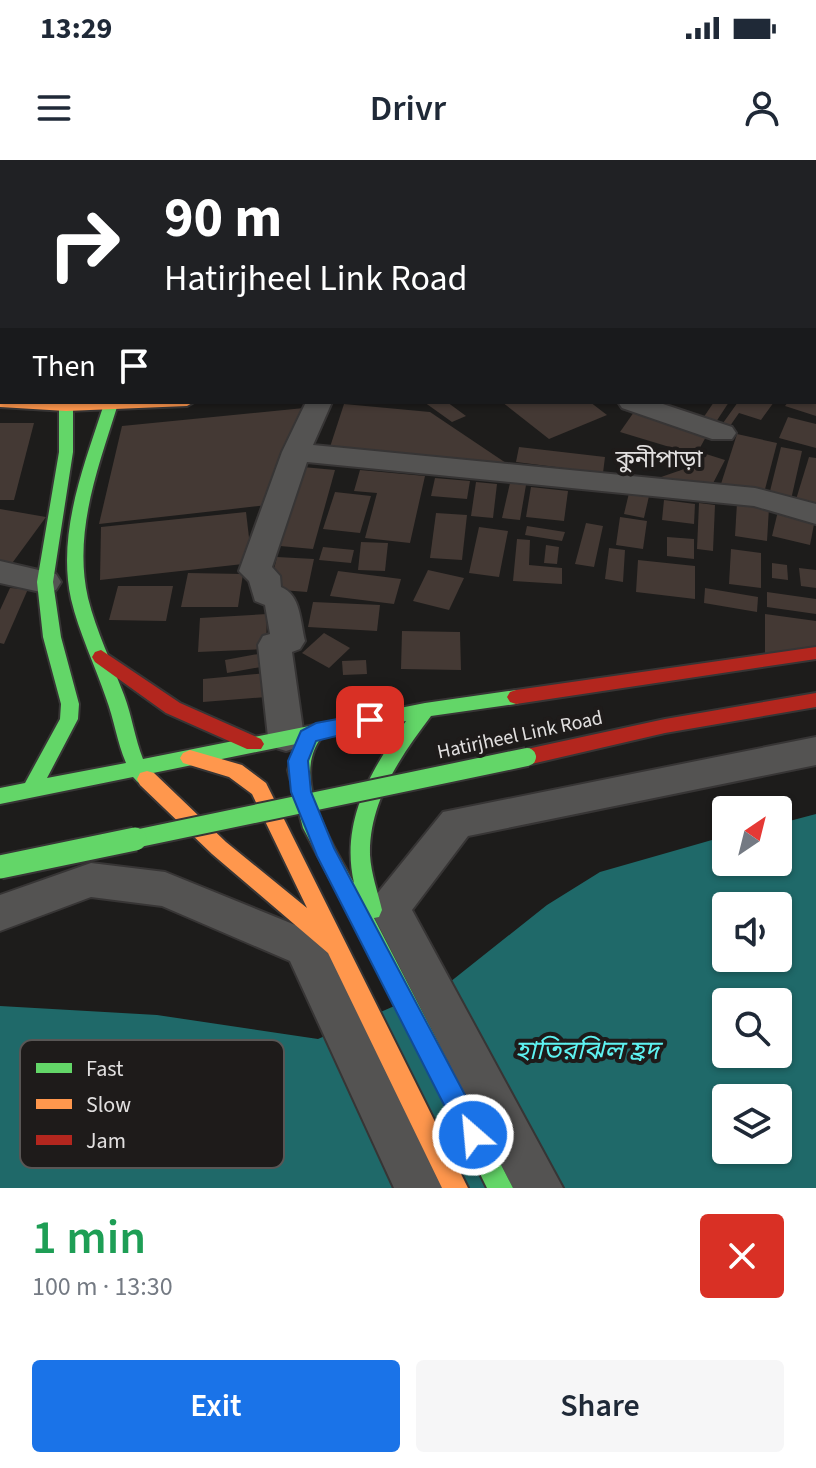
<!DOCTYPE html>
<meta charset="utf-8">
<style>
body{margin:0;font-family:"Source Sans 3","Noto Sans Bengali",sans-serif;background:#f6f6f7;color:#1f2937;height:100vh;display:flex;flex-direction:column;font-size:30px;white-space:nowrap}
*{box-sizing:border-box;margin:0}
p{font-size:26px;color:#747a83}
.icon{flex:none;width:44px;height:44px;fill:none;stroke:currentColor;stroke-width:2;stroke-linecap:round;stroke-linejoin:round}
.map{position:relative;height:1028px;overflow:hidden}
.side{display:flex;flex-direction:column;background:#fff;flex:1}
.side>*{flex:none}
.banner{position:absolute;left:0px;top:0px;width:816px;height:244px;box-shadow:0 2px 6px #0004;background:#202124;color:#fff;overflow:hidden}
.needle{width:52px;rotate:35deg}
.tools{position:absolute;left:712px;top:636px;display:grid;gap:16px}
.tools a{display:grid;place-items:center;width:80px;height:80px;border-radius:8px;background:#fff;box-shadow:0 2px 6px #0004;font-size:40px}
.pin{position:absolute;display:grid;place-items:center;width:68px;height:68px;color:#fff;margin:-34px;border-radius:16px;box-shadow:0 4px 12px #0006}
.me{position:absolute;width:88px;margin:-44px;rotate:333deg;stroke-linejoin:round;filter:drop-shadow(0 0 6px #0008)}
.turn{display:flex;align-items:center;gap:28px;height:168px;padding:0 32px;font-size:36px}
.turn .icon{width:104px;height:104px;stroke-width:2.5}
.turn b{display:block;font-size:56px;line-height:68px}
.then{display:flex;align-items:center;height:76px;padding:0 32px;background:#0003;gap:16px;font-size:30px}
.round{display:grid;place-items:center;flex:none;width:84px;height:84px;border-radius:8px;background:#f6f6f7}
.headline{display:flex;align-items:center;justify-content:space-between;height:136px;padding:0 32px}
h1{font-size:48px;font-weight:600;line-height:60px;color:#1e9e55}
.action{display:flex;gap:16px;margin-top:auto;padding:16px 32px}
.action a{flex:1;height:92px;border-radius:8px;background:#1a73e8;color:#fff;font-size:32px;font-weight:600;line-height:92px;text-align:center}
.action a+a{background:#f6f6f7;color:#1f2937}
.status{display:flex;justify-content:space-between;align-items:center;height:56px;padding:0 40px;background:#fff;direction:ltr}
.status svg{height:22px;fill:currentColor}
header{display:flex;justify-content:space-between;align-items:center;height:104px;padding:0 32px;background:#fff;font-size:36px;font-weight:600}
.map>svg:first-child{display:block}
.water{fill:#1f6969;fill-rule:evenodd}
.building{fill:#443934}
.lines{fill:none;stroke-linecap:round;stroke-linejoin:round}
.lane-casing{stroke:#373535;stroke-width:4}
.street-casing{stroke:#373535;stroke-width:4}
.fast-casing{stroke:#373535;stroke-width:4}
.slow-casing{stroke:#373535;stroke-width:4}
.jam-casing{stroke:#373535;stroke-width:4}
.lane{fill:#545352;fill-rule:evenodd}
.street{fill:#545352;fill-rule:evenodd}
.fast{fill:#63d668;fill-rule:evenodd}
.slow{fill:#ff974d;fill-rule:evenodd}
.jam{fill:#b3261e;fill-rule:evenodd}
.fast-bridge-far1-casing{stroke:#373535;stroke-width:22;stroke-linecap:butt}
.fast-bridge-casing{stroke:#373535;stroke-width:27;stroke-linecap:butt}
.fast-bridge-far1{stroke:#63d668;stroke-width:18}
.fast-bridge{stroke:#63d668;stroke-width:23}
.route{fill:#1a73e8;stroke:#114b97;stroke-width:2}
.labels{text-anchor:middle;dominant-baseline:central;stroke-width:8;stroke-linejoin:round;paint-order:stroke}
.street-label{font-size:20px;fill:#e2e0e0;stroke:#1e1b1a}
.quarter-label{font-size:24px;fill:#e2e0e0;stroke:#1e1b1a}
.near-water-label{font-size:26px;font-style:italic;fill:#5ef2f1;stroke:#1e1b1a}
.key{fill:#1e1b1a;stroke:#595655;stroke-width:2}
.key-label{font-size:22px;fill:#e2e0e0}
</style>
<div class="status"><b>13:29</b><svg viewBox="0 0 49 12"><path d="M0 12V9h3v3zM5 12V6h3v6zM10 12V3h3v9zM15 12V0h3v12zM26 1h20v11H26zM47 4h2v5h-2z"/></svg></div>
<header><svg class="icon" aria-label="menu" viewBox="0 0 24 24"><path d="M4 6h16M4 12h16M4 18h16"/></svg>Drivr<svg class="icon" aria-label="person" viewBox="0 0 24 24"><circle cx="12" cy="8" r="4"/><path d="M4 21q1-7 8-7t8 7"/></svg></header>
<div class="map">
<svg width="816" height="1028" viewBox="0 0 816 1028">
<rect width="100%" height="100%" fill="#1d1c1b"/>
<!-- water -->
<path class="water" d="M816 654V1028H0V846L157 855 318 879 450 822 547 745 600 712 726 676V702H778V664ZM726 746H778V798H726ZM726 842H778V894H726ZM726 938H778V990H726Z"/>
<!-- building -->
<g class="building">
<path d="M424 242H447L466 256 452 262Z"/>
<path d="M502 242H590L607 255 549 279Z"/>
<path d="M714 242H729L714 265 701 261Z"/>
<path d="M738 242H774L761 260 739 253 730 266 723 263Z"/>
<path d="M788 242H816V256L785 246Z"/>
<path d="M344 244 430 252 506 303 330 287Z"/>
<path d="M304 248 268 345 99 364 122 266Z"/>
<path d="M634 252 708 273 696 295 620 272Z"/>
<path d="M788 257 816 264V288L779 278Z"/>
<path d="M0 263H34L14 340H0Z"/>
<path d="M737 274 777 283 763 337 720 327Z"/>
<path d="M519 287 605 297 603 313 516 302Z"/>
<path d="M781 287 802 291 790 344 768 339Z"/>
<path d="M706 294 725 300 708 333 635 326 690 307Z"/>
<path d="M809 297 816 298V351L794 346Z"/>
<path d="M303 307 335 310 313 389 280 386Z"/>
<path d="M360 310 425 316 410 383 365 378 377 333 354 331Z"/>
<path d="M435 318 470 321 467 339 431 336Z"/>
<path d="M476 322 497 324 493 358 471 356Z"/>
<path d="M510 323 526 325 520 360 502 358Z"/>
<path d="M531 327 568 331 564 361 526 357Z"/>
<path d="M335 332 371 336 360 373 323 369Z"/>
<path d="M629 333 649 336 644 358 624 354Z"/>
<path d="M664 340 695 344 694 364 662 360Z"/>
<path d="M699 343 715 345 713 391 697 389Z"/>
<path d="M737 343 769 348 767 381 735 376Z"/>
<path d="M0 349 46 357 10 406 0 404Z"/>
<path d="M778 351 815 359 810 385 772 376Z"/>
<path d="M246 352 252 403 100 420 101 367Z"/>
<path d="M436 353 467 355 462 400 430 398Z"/>
<path d="M620 357 647 361 643 389 616 385Z"/>
<path d="M586 363 603 366 594 407 575 404Z"/>
<path d="M527 366 565 372 562 381 525 375Z"/>
<path d="M479 367 508 371 499 417 469 413Z"/>
<path d="M667 377 694 379V399L667 396Z"/>
<path d="M517 379 530 380 529 405 562 408V424L513 421Z"/>
<path d="M361 382 388 383 385 411 358 410Z"/>
<path d="M546 385 559 387 557 404 544 403Z"/>
<path d="M323 387 354 390 351 403 319 400Z"/>
<path d="M609 388 625 390 623 422 605 419Z"/>
<path d="M731 389 761 393V428L729 424Z"/>
<path d="M277 397 314 399 307 432 269 429Z"/>
<path d="M638 400 695 406V439L636 432Z"/>
<path d="M772 403 787 405 788 420 772 418Z"/>
<path d="M799 408 816 410V428L801 426Z"/>
<path d="M428 410 464 418 449 450 413 441Z"/>
<path d="M338 411 401 419 394 444 330 436Z"/>
<path d="M188 413 243 414 238 447H181Z"/>
<path d="M118 426H173L166 461 109 460Z"/>
<path d="M10 428 28 429 4 484 0 483V450Z"/>
<path d="M705 428 758 437 757 452 704 443Z"/>
<path d="M767 432 816 439V454L767 447Z"/>
<path d="M313 442 380 445 377 471 308 467Z"/>
<path d="M267 454 266 489 198 492 200 458Z"/>
<path d="M765 454 816 461V490L765 494Z"/>
<path d="M402 471 460 472 461 510 401 509Z"/>
<path d="M324 473 350 488 329 508 302 493Z"/>
<path d="M263 493 266 506 227 513 225 500Z"/>
<path d="M366 500 367 514 343 515 342 501Z"/>
<path d="M277 512 279 536 203 542V519Z"/>
</g>
<g class="lines">
<defs>
<g id="lane">
<path d="M806 0H816L814 3 805 2Z"/>
<path d="M814 71H816L814 78Z"/>
<path d="M814 180 816 181V189L814 188Z"/>
</g>
<g id="street">
<path d="M306 242H332L313 285 755 328 816 344V364L754 346 307 302 272 407 280 416 281 427C301 435 300 461 305 481L300 489 292 492 304 577 299 587 286 591 273 587 268 577 258 485 263 476 270 474 265 445 255 441 249 421 239 411 282 292Z"/>
<path d="M618 242H657L732 267 736 273 732 279H712L622 248Z"/>
<path d="M0 401 56 414 61 422 56 430 45 433 0 423Z"/>
<path d="M816 577V605L468 676 412 750 563 1028H513L376 761 370 748 376 735 443 652Z"/>
<path d="M91 703 165 712 320 775 443 1028H394L290 801 162 746 91 737 0 771V735Z"/>
</g>
<g id="fast">
<rect x="0" y="7" width="2" height="7"/>
<path d="M66 243 73 247V292L53 422 61 477 79 544 78 559 47 618 126 603C117 582 114 559 106 538 95 505 79 473 71 439 57 374 83 308 103 247L110 243 117 247C98 308 73 373 88 438 96 471 112 503 124 535 132 556 135 579 143 599L425 543 516 530 522 532 525 537 522 542 516 544 431 556C400 597 369 642 370 695 371 714 378 732 382 750L379 757 374 758 513 1028H487L387 825 303 668 288 610 296 584 153 613 157 619 154 625C144 628 140 625 133 617L0 644V628L25 623 60 559 61 544 43 477 37 422 59 292V247ZM406 561C371 609 340 662 354 723 333 685 290 620 321 578Z"/>
</g>
<g id="slow">
<path d="M0 239 2 242H194L187 246 66 251 0 247Z"/>
<path d="M190 590 242 605 266 623 468 1028H442L328 793 212 694 140 625 137 619 140 613 147 611 154 613 226 682 307 748 252 634 229 617 183 603 180 598 183 593Z"/>
</g>
<g id="jam">
<path d="M816 487V499L516 544 510 542 507 537 510 532 516 530Z"/>
<path d="M101 490 180 543 261 579 264 584 261 589H247L166 553 95 502 92 497 95 492Z"/>
<path d="M816 533V547L665 573 527 605 520 602 517 597 520 592 527 589 665 559Z"/>
</g>
</defs>
<!-- lane casing -->
<use href="#lane" class="lane-casing"/>
<!-- street casing -->
<use href="#street" class="street-casing"/>
<!-- fast casing -->
<use href="#fast" class="fast-casing"/>
<!-- slow casing -->
<use href="#slow" class="slow-casing"/>
<!-- jam casing -->
<use href="#jam" class="jam-casing"/>
<!-- lane -->
<use href="#lane" class="lane"/>
<!-- street -->
<use href="#street" class="street"/>
<!-- fast -->
<use href="#fast" class="fast"/>
<!-- slow -->
<use href="#slow" class="slow"/>
<!-- jam -->
<use href="#jam" class="jam"/>
<defs>
<path id="fast-bridge-far1" d="M125 681 527 597"/>
<path id="fast-bridge" d="M0 707 135 679"/>
</defs>
<!-- fast-bridge-far1 casing -->
<use href="#fast-bridge-far1" class="fast-bridge-far1-casing"/>
<!-- fast-bridge casing -->
<use href="#fast-bridge" class="fast-bridge-casing"/>
<!-- fast-bridge-far1 -->
<use href="#fast-bridge-far1" class="fast-bridge-far1"/>
<!-- fast-bridge -->
<use href="#fast-bridge" class="fast-bridge"/>
</g>
<!-- route -->
<path class="route" d="M370 553 377 555V566L316 581 308 601 311 632 334 688 482 967 486 975 482 984 473 988 464 984 317 696 291 632 288 601 301 571 316 563Z"/>
<g class="labels">
<!-- street labels -->
<g class="street-label">
<text transform="translate(520 575) rotate(-12)">Hatirjheel Link Road</text>
</g>
<!-- quarter labels -->
<g class="quarter-label">
<text x="659" y="299">কুনীপাড়া</text>
</g>
<!-- near-water labels -->
<g class="near-water-label">
<text x="587" y="890">হাতিরঝিল হ্রদ</text>
</g>
</g>
<!-- legend -->
<rect x="20" y="880" width="264" height="128" rx="12" class="key"/>
<rect x="36" y="903" width="36" height="10" fill="#63d668"/>
<rect x="36" y="939" width="36" height="10" fill="#ff974d"/>
<rect x="36" y="975" width="36" height="10" fill="#b3261e"/>
<g class="key-label">
<text x="86" y="916">Fast</text>
<text x="86" y="952">Slow</text>
<text x="86" y="988">Jam</text>
</g>
</svg>
<div class="tools">
<a><svg class="needle" viewBox="-14 -14 28 28"><path d="M0-13l5 13h-10z" fill="#e53935"/><path d="M0 13l5-13h-10z" fill="#747a83"/></svg></a>
<a><svg class="icon" aria-label="sound" viewBox="0 0 24 24"><path d="M4 9h4l5-4v14l-5-4H4zM17 9q2 3 0 6"/></svg></a>
<a><svg class="icon" aria-label="search" viewBox="0 0 24 24"><circle cx="10" cy="10" r="6"/><path d="M15 15l6 6"/></svg></a>
<a><svg class="icon" aria-label="layers" viewBox="0 0 24 24"><path d="M12 4l9 5-9 5-9-5zM3 14l9 5 9-5"/></svg></a>
</div>
<div class="pin" style="left:370px;top:560px;background:#d93025"><svg class="icon" aria-label="arrive" viewBox="0 0 24 24"><path d="M6 21V4h12l-3 4 3 4H6"/></svg></div>
<svg class="me" style="left:473px;top:975px" viewBox="-20 -20 40 40"><circle r="17" fill="#1a73e8" stroke="#fff" stroke-width="3"/><path d="M0-11L8 9 0 5-8 9z" fill="#fff"/></svg>
<div class="banner">
<div class="turn"><svg class="icon" aria-label="right" viewBox="0 0 24 24"><path d="M7 20v-9h11M14 6l5 5-5 5"/></svg><div><b>90 m</b>Hatirjheel Link Road</div></div>
<div class="then">Then<svg class="icon" aria-label="arrive" viewBox="0 0 24 24"><path d="M6 21V4h12l-3 4 3 4H6"/></svg></div>
</div>
</div>
<section class="side">
<div class="headline"><div><h1>1 min</h1><p>100 m · 13:30</p></div><a class="round" style="background:#d93025;color:#fff"><svg class="icon" aria-label="close" viewBox="0 0 24 24"><path d="M6 6l12 12M18 6L6 18"/></svg></a></div>
<div class="action"><a>Exit</a><a>Share</a></div>
</section>
